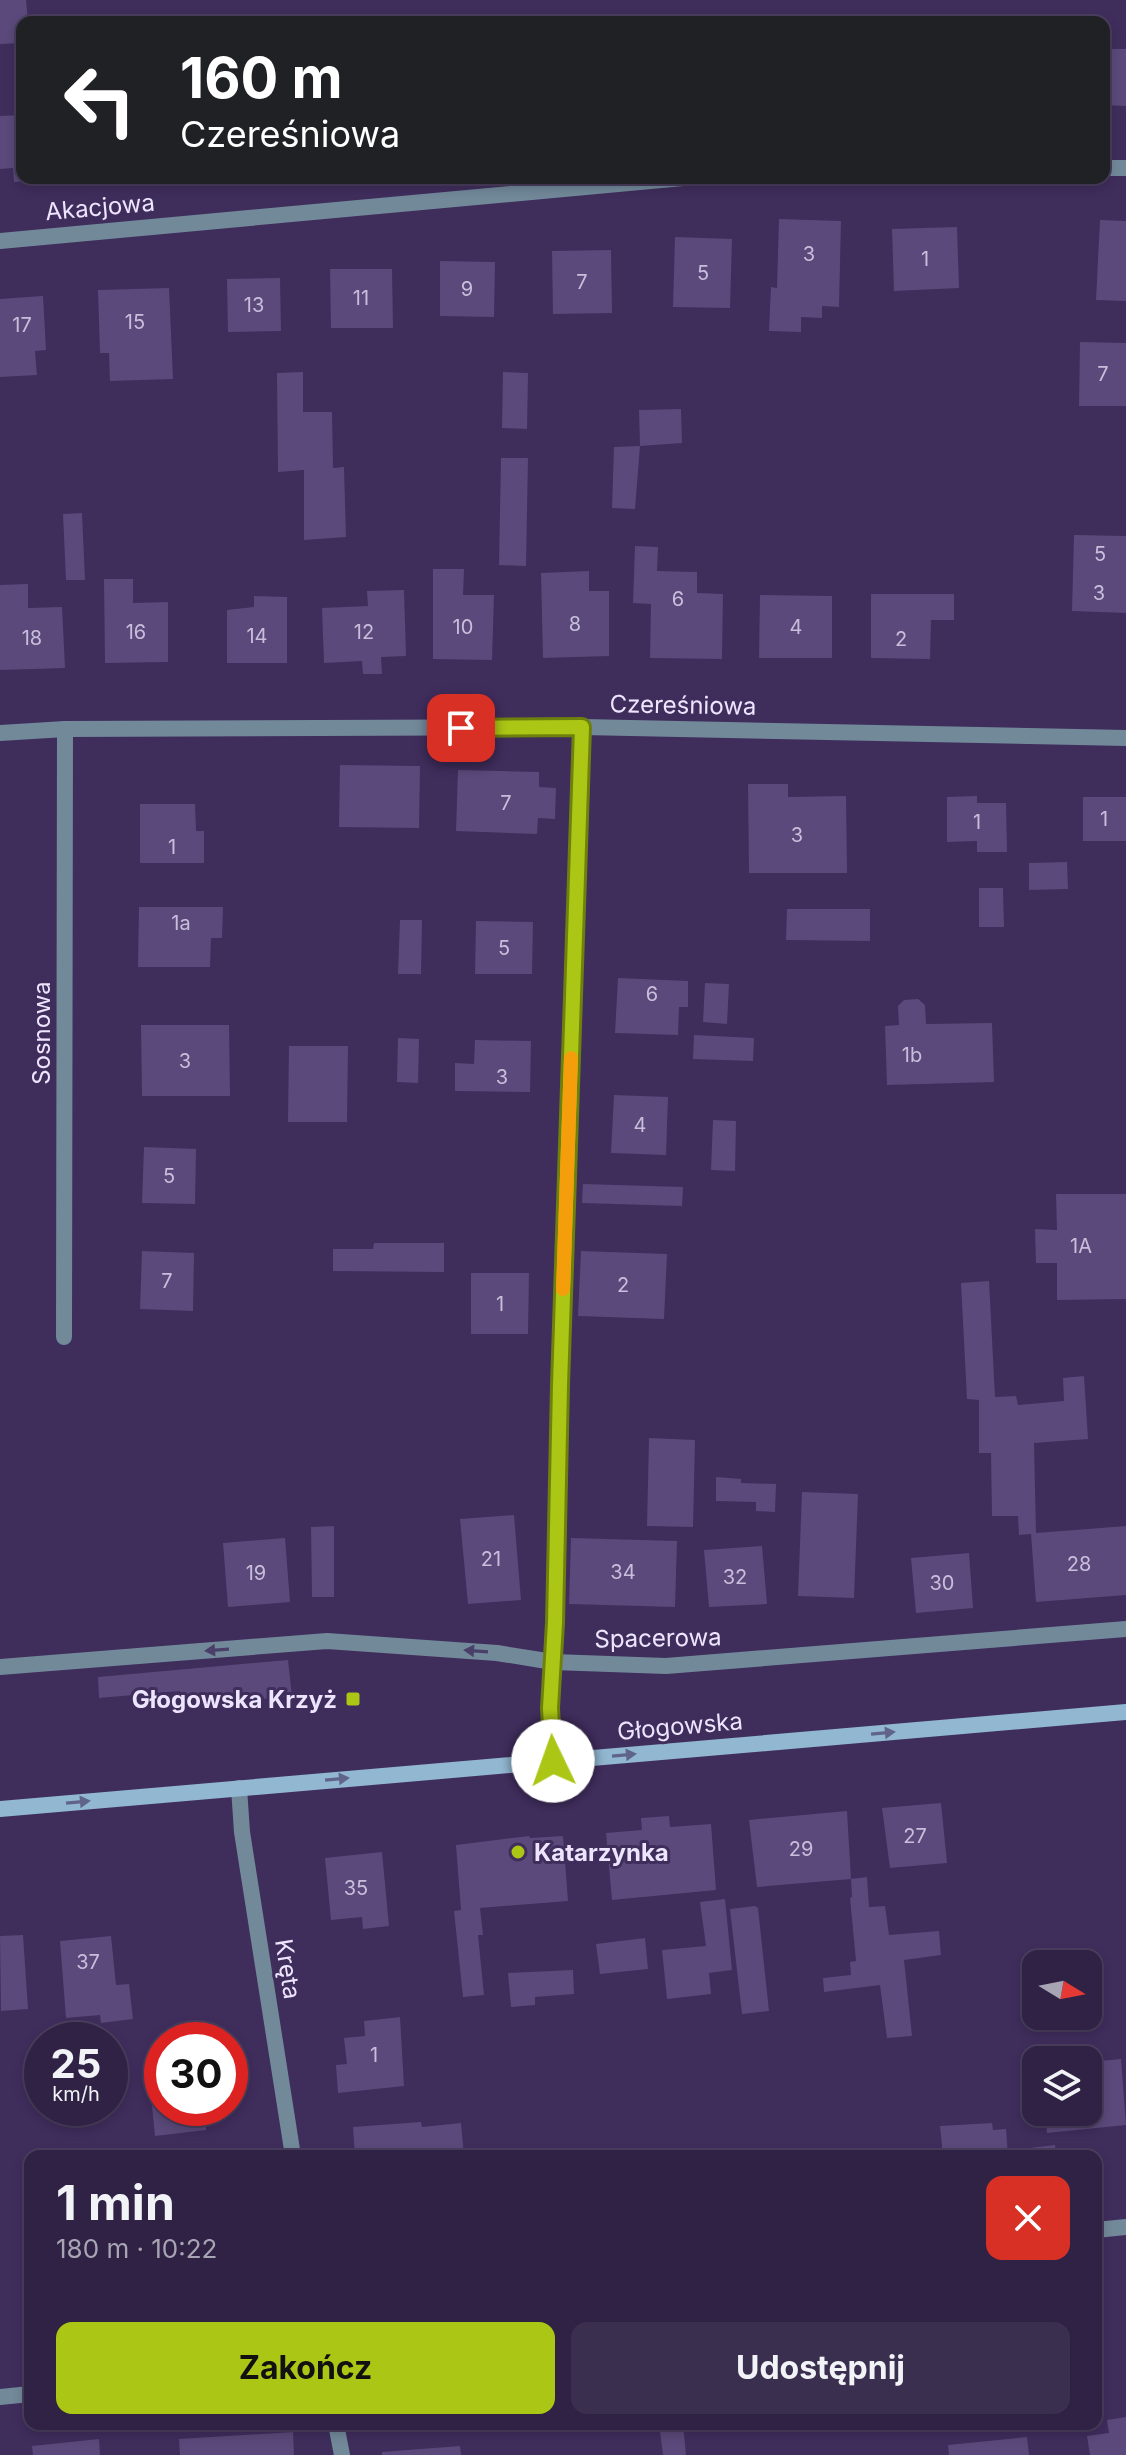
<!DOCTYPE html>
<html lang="pl">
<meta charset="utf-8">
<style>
body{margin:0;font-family:Inter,sans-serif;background:#3b2f50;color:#f1f3f6;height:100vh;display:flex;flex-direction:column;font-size:30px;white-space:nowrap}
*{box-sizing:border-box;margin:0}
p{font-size:26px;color:#a7a4b3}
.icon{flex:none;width:44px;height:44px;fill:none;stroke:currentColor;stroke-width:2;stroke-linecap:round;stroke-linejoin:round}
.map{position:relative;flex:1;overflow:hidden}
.details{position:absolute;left:24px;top:2150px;width:1078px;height:280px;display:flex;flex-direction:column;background:#2f2245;border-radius:16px;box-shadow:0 4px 12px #0003,0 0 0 2px #4a3f5e}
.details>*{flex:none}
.hud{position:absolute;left:16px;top:16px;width:1094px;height:168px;border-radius:16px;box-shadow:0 4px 12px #0003,0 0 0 2px #4a3f5e;background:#202124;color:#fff;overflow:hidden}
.needle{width:52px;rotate:100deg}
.buttons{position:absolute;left:1022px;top:1950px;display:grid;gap:16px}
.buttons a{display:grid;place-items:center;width:80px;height:80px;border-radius:16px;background:#2f2245;box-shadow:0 4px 12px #0003,0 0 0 2px #4a3f5e;font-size:40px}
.speed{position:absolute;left:24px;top:2022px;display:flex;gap:16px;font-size:40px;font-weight:700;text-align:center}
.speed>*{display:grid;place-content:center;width:104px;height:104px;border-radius:50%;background:#2f2245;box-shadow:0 4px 12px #0003,0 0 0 2px #4a3f5e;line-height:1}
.speed small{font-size:20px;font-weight:400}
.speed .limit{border:12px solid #d22;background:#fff;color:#111}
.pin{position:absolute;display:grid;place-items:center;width:68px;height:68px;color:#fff;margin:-34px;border-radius:16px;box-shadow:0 4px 12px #0006}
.me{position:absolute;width:88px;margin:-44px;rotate:357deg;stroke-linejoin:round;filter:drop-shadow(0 0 6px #0008)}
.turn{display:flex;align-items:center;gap:28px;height:168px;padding:0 32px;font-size:36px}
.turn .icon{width:104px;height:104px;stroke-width:2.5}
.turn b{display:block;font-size:56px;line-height:68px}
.round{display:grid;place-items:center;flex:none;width:84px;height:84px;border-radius:16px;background:#3b2f50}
.overview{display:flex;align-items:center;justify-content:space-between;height:136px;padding:0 32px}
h1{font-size:48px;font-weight:700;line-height:60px}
.primary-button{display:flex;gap:16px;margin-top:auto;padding:16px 32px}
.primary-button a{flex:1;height:92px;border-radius:16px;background:#abc614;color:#111;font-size:32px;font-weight:700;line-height:92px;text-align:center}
.primary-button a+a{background:#3b2f50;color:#f1f3f6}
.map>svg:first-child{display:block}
.building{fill:#5a497a}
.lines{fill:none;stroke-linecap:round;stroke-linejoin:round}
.lane{stroke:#72899a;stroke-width:16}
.street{stroke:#72899a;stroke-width:16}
.secondary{stroke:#91b7d1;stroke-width:16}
.oneway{fill:#493f68}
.oneway2{fill:#60648b}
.route-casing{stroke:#6f810d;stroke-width:20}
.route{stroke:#abc614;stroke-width:14}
.slow{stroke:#f59e0b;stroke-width:14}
.poi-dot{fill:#abc614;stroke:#3f2d5c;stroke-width:3}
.labels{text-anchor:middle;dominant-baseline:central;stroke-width:6;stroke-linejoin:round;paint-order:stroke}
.number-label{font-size:20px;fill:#c8bedc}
.street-label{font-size:24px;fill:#ece5fd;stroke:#3f2d5c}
.poi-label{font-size:24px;font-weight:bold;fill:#ece5fd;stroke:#3f2d5c;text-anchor:end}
</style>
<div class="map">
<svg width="1126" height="2455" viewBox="0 0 1126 2455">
<rect width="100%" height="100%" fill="#3f2d5c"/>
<!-- building -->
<g class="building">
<path d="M0 0H26L28 22H22V43L0 44Z"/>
<path d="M1104 49H1126V106L1104 105Z"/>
<path d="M22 115V178H38V180L14 182 13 168 0 169V116Z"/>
<path d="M779 219 841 221 839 307 822 306V318L801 317V332L769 331 771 287 777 288Z"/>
<path d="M1100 220 1126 221V301L1096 300Z"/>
<path d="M957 227 959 288 894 291 892 229Z"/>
<path d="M675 237 732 239 730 308 673 307Z"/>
<path d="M611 250 612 313 553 314 552 251Z"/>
<path d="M440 261 495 262 494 317 440 316Z"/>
<path d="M330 269H392L393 328H331Z"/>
<path d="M280 278 281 331 228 332 227 279Z"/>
<path d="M169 288 173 379 110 381 109 353H100L98 290Z"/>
<path d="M43 296 46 350 35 351 37 375 0 377V299Z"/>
<path d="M1080 342 1126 343V406H1079Z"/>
<path d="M303 372V412H332L333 468 344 467 346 537 304 540V470L278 472 277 373Z"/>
<path d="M503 372 528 373 527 429 502 428Z"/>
<path d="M681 409 682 443 640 446 639 410Z"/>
<path d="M640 446 635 509 612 508 614 447Z"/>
<path d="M501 458H528L526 566 499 565Z"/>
<path d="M82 513 85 580H66L63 514Z"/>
<path d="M1074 535 1126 536V613L1072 611Z"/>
<path d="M635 546 658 547 657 571 697 572V593L723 594 722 659 650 658 651 604 633 603Z"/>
<path d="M433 569H464L463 595H494L492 660 433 659Z"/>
<path d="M589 571V591H609V656L543 658 541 573Z"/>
<path d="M104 579H133V603L168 602V662L105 663Z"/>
<path d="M28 584V608L62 607 65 668 0 670V585Z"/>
<path d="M404 590 406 656 381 657 382 674H363L362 661 324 663 322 608 368 606 367 591Z"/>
<path d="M871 594H954V620H931L930 659 871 658Z"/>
<path d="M760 595 832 596V658H759Z"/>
<path d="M254 596 287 597V663H227V610L254 607Z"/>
<path d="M340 765 420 766 419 828 339 827Z"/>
<path d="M458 770 539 772V787L556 788 555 819 538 818 537 834 456 831Z"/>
<path d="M748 784H788V797L846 796 847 873H749Z"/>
<path d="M977 796V803H1006L1007 852H977V841L947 842V797Z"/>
<rect x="1083" y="797" width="43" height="44"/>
<path d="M140 804H195L196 831H204V863H140Z"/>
<path d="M1067 862 1068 889 1029 890V863Z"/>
<path d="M979 888H1003L1004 927H979Z"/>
<path d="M139 907H223L222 938H211L210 967H138Z"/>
<path d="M787 909H870V941L786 940Z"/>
<path d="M400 920H422L421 974H398Z"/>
<path d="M476 921 533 922 532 974H475Z"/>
<path d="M618 978 688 981V1007H679L678 1035 615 1033Z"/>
<path d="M705 983 729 984 727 1024 703 1022Z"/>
<path d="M918 999 925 1005 926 1024 992 1023 994 1082 887 1085 885 1026 899 1025 898 1006 904 1000Z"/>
<path d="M141 1025H229L230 1096H142Z"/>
<path d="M694 1035 754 1038 753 1061 693 1059Z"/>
<path d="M398 1038 419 1039 418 1083 397 1082Z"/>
<path d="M475 1040 531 1041 530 1092 455 1091V1063L474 1064Z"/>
<path d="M289 1046H348L347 1122H288Z"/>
<path d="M614 1095 668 1097 666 1155 611 1153Z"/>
<path d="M713 1120 736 1121 735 1171 711 1170Z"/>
<path d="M144 1147 196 1149 195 1204 142 1203Z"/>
<path d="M583 1184 683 1187 682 1206 582 1203Z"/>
<path d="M1056 1194H1126V1299L1057 1300V1263H1036L1035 1229 1057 1230Z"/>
<path d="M374 1243H444V1272L333 1271V1249H373Z"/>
<path d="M142 1251 194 1253 193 1311 140 1309Z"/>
<path d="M581 1251 667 1254 664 1319 578 1316Z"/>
<path d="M471 1273H529L528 1334H471Z"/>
<path d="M989 1281 995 1397 1016 1396 1018 1405 1064 1401 1063 1378 1084 1376 1088 1439 1034 1443 1036 1533 1126 1526V1595L1036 1602 1031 1534 1019 1535 1018 1516H992L991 1453H979V1400L967 1399 961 1283Z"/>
<path d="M649 1438 695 1440 693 1527 647 1526Z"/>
<path d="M716 1477 741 1479V1483L776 1484 775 1512 756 1511V1502L716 1501Z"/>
<path d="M802 1492 858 1494 854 1598 798 1596Z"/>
<path d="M514 1515 521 1600 468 1604 460 1519Z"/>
<path d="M334 1526V1597H312L311 1527Z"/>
<path d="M285 1538 290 1602 228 1607 223 1543Z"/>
<path d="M571 1538 677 1541 675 1607 569 1604Z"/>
<path d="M762 1546 767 1604 709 1607 704 1550Z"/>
<path d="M969 1553 973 1608 916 1613 911 1558Z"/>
<path d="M288 1660 292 1696 181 1707 180 1691 99 1698 98 1677Z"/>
<path d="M941 1803 947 1863 890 1868 882 1808Z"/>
<path d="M847 1811 851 1879 757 1887 749 1820Z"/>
<path d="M669 1816 670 1827 711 1824 716 1890 612 1900 606 1833 642 1830 641 1818Z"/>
<path d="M529 1836 530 1838 563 1836 568 1901 480 1908 483 1935H478L484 1995 463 1997 454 1911 461 1910 456 1845Z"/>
<path d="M382 1852 389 1926 363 1929 362 1917 331 1920 325 1858Z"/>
<path d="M867 1877 869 1907 885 1906 889 1935 939 1931 941 1955 904 1960 912 2036 887 2038 880 1985 824 1992 823 1978 851 1975 850 1962 856 1961 850 1898 852 1897 851 1879Z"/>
<path d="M725 1899 732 1970 709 1973 711 1994 667 1999 662 1950 706 1946 700 1902Z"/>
<path d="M755 1906 758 1908 769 2011 742 2014 730 1909Z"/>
<path d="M23 1935 28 2009 1 2011 0 1936Z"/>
<path d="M111 1936 116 1985 129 1984 133 2019 101 2023 100 2015 66 2018 60 1941Z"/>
<path d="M645 1938 648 1969 600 1974 596 1944Z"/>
<path d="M573 1970 574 1994 535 1997V2005L511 2007 508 1973Z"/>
<path d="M400 2017 404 2086 338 2093 336 2065 347 2064 344 2038 365 2036 364 2021Z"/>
<path d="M1121 2059 1126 2125 1047 2133 1045 2112H1088V2062Z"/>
<path d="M162 2074V2108H204L206 2130 155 2136 149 2075Z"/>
<path d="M421 2122 422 2127 461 2123 464 2156H355L353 2127Z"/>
<path d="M992 2123 993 2130 1006 2129 1008 2156H943L940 2126Z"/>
<path d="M1055 2145 1056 2156H1031L1030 2148Z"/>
<path d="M1126 2417V2455H1090L1087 2436 1109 2433 1107 2420Z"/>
<path d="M659 2424H683L686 2455H663Z"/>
<path d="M293 2432 294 2455H180L179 2439Z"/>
<path d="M1027 2437 1029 2455H949L948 2445Z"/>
<path d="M99 2439 100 2455H33L32 2446Z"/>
<path d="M460 2446 461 2455H382V2452Z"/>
</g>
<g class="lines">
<!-- lane -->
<path class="lane" d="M553 1662 666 1666 1126 1629"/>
<!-- street -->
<g class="street">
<path d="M1104 168H1126"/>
<path d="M0 241 683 178"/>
<path d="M0 733 65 729 582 727 1126 738"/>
<path d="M64 1337 65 729"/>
<path d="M0 1667 327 1641 497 1653 553 1662"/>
<path d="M553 1761 550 1708 555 1623 560 1385 582 727"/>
<path d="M239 1788 242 1832 293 2156"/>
<path d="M1096 2230 1126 2227"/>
<path d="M0 2397 30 2394"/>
<path d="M336 2424 342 2455"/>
</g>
<!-- secondary -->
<path class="secondary" d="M0 1809 1126 1712"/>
</g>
<!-- one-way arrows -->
<defs><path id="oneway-solid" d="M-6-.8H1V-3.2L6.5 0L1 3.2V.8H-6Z" transform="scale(2)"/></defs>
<g class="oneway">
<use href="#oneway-solid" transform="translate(217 1650) rotate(176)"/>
<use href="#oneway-solid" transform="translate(476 1651) rotate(-176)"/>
</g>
<g class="oneway2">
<use href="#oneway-solid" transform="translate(883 1733) rotate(-5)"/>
<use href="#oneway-solid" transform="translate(624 1755) rotate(-5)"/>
<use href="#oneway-solid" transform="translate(337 1779) rotate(-5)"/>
<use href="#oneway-solid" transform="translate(78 1802) rotate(-5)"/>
</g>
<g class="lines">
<defs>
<path id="route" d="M461 728 582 727 560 1385 555 1623 550 1708 553 1761"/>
</defs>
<!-- route casing -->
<use href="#route" class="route-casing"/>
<!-- route -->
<use href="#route" class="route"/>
<!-- slow -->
<path class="slow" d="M563 1289 571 1058"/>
</g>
<!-- markers -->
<g class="poi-dot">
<rect x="345" y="1691" width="16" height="16" rx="4"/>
<circle cx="518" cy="1852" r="8"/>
</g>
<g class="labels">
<!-- number labels -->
<g class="number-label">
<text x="809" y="254">3</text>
<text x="925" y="259">1</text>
<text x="703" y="273">5</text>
<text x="582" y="282">7</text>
<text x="467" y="289">9</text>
<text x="361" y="298">11</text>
<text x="254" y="305">13</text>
<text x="135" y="322">15</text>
<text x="22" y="325">17</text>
<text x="1103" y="374">7</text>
<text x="1100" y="554">5</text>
<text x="1099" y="593">3</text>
<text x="678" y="599">6</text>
<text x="575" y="624">8</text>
<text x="463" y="627">10</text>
<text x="796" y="627">4</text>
<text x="136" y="632">16</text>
<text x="364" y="632">12</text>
<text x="257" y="636">14</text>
<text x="32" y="638">18</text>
<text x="901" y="639">2</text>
<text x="506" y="803">7</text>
<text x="1104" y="819">1</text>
<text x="977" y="822">1</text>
<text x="797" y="835">3</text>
<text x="172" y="847">1</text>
<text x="181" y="923">1a</text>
<text x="504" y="948">5</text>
<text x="652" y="994">6</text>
<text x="912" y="1055">1b</text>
<text x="185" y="1061">3</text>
<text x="502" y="1077">3</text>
<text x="640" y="1125">4</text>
<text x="169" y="1176">5</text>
<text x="1081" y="1246">1A</text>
<text x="167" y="1281">7</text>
<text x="623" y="1285">2</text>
<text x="500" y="1304">1</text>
<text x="491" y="1559">21</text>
<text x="1079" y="1564">28</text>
<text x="623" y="1572">34</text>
<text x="256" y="1573">19</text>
<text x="735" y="1577">32</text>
<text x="942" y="1583">30</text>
<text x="915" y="1836">27</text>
<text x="801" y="1849">29</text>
<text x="356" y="1888">35</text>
<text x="88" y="1962">37</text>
<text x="374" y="2055">1</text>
</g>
<!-- street labels -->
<g class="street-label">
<text transform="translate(100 207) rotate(-5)">Akacjowa</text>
<text transform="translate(683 705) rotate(1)">Czereśniowa</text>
<text transform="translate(41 1033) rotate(-90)">Sosnowa</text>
<text transform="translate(658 1638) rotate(-1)">Spacerowa</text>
<text transform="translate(680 1726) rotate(-5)">Głogowska</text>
<text transform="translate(288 1969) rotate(81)">Kręta</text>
</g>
<!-- poi labels -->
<g class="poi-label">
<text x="337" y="1699">Głogowska Krzyż</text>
<text x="534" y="1852" text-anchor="start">Katarzynka</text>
</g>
</g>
</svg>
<div class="buttons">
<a><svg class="needle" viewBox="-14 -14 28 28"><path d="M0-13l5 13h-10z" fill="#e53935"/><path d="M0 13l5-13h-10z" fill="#a7a4b3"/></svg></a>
<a><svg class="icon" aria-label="layers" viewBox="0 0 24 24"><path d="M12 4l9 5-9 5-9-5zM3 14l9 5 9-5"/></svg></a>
</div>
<div class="speed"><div>25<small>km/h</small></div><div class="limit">30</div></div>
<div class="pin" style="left:461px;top:728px;background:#d93025"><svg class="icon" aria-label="arrive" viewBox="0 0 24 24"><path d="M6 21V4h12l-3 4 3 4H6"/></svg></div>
<svg class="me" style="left:553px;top:1761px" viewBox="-20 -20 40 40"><circle r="19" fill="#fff"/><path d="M0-13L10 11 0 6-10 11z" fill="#abc614"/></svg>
<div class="hud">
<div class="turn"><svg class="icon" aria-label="left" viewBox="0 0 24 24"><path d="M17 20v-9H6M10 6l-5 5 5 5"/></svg><div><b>160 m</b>Czereśniowa</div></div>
</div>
<section class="details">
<div class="overview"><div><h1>1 min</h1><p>180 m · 10:22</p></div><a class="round" style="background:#d93025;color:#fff"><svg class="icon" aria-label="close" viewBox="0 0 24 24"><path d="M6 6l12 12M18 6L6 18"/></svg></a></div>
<div class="primary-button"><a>Zakończ</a><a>Udostępnij</a></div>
</section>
</div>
